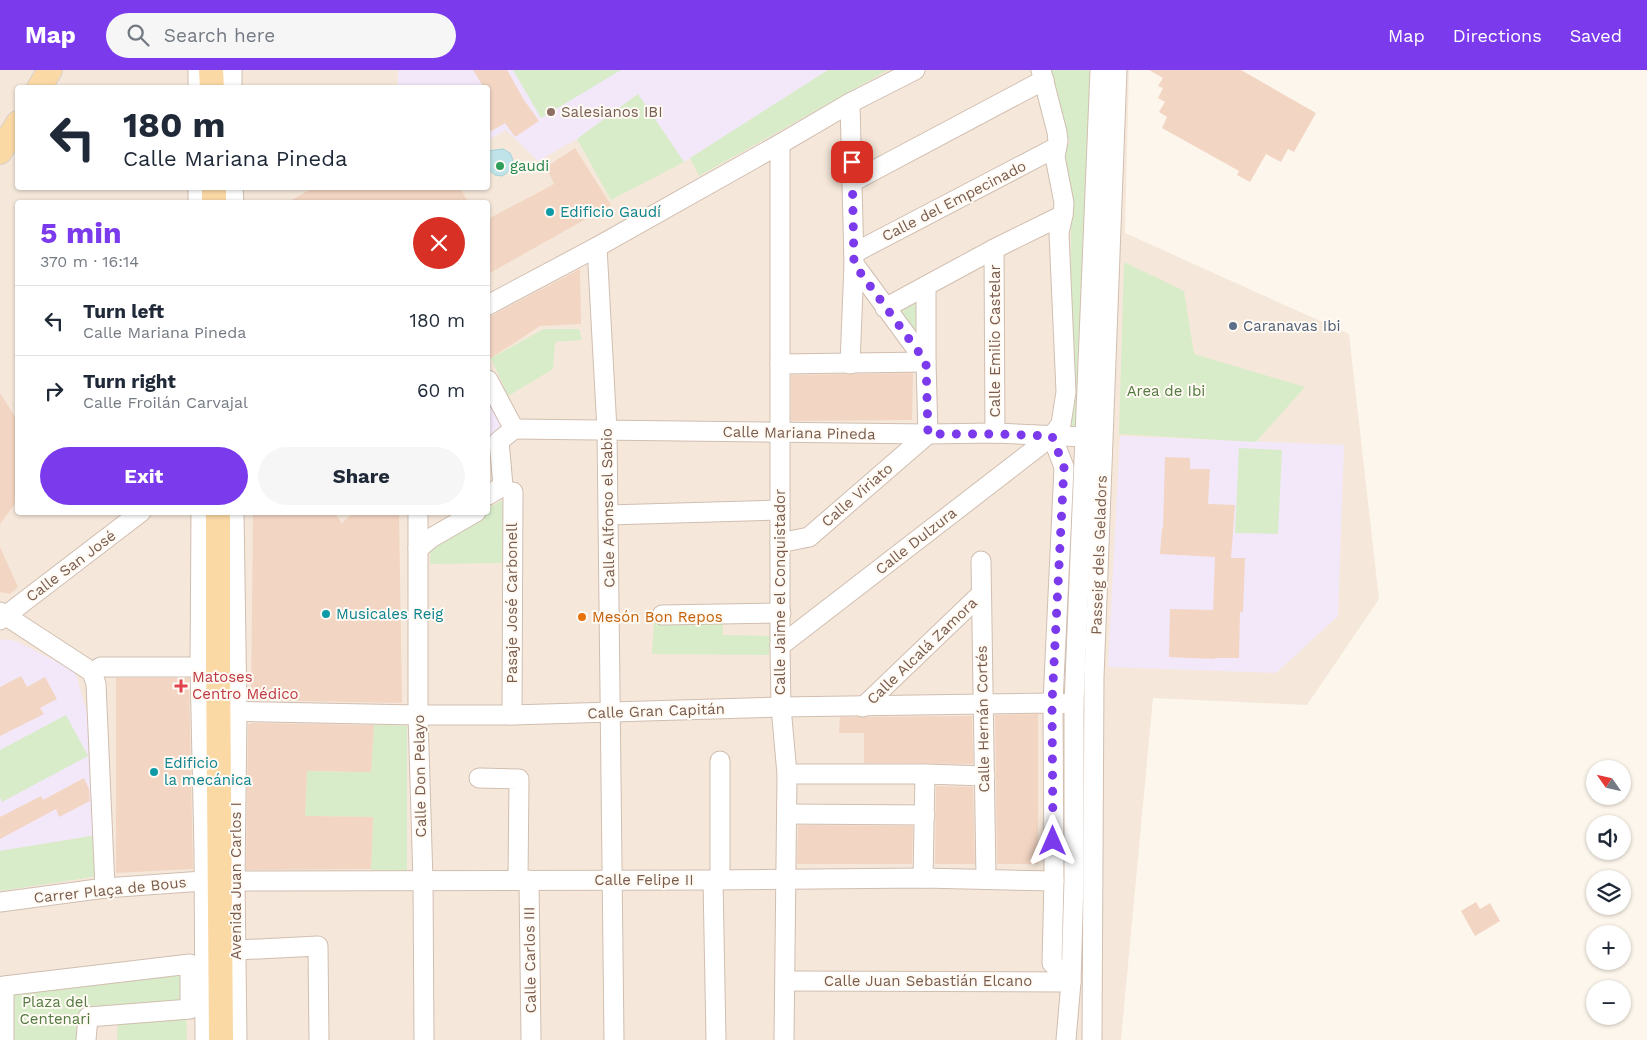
<!DOCTYPE html>
<meta charset="utf-8">
<style>
body{margin:0;font-family:"Work Sans",sans-serif;background:#f6f6f7;color:#1f2937;height:100vh;display:flex;flex-direction:column;font-size:19px;white-space:nowrap}
*{box-sizing:border-box;margin:0}
p{font-size:16px;color:#747a83}
.icon{flex:none;width:28px;height:28px;fill:none;stroke:currentColor;stroke-width:2;stroke-linecap:round;stroke-linejoin:round}
.map{position:relative;flex:1;overflow:hidden}
.details{position:absolute;left:15px;top:130px;width:475px;height:315px;display:flex;flex-direction:column;background:#fff;border-radius:5px;box-shadow:0 1px 4px #0004}
.details>*{flex:none}
.top-card{position:absolute;left:15px;top:15px;width:475px;height:105px;border-radius:5px;box-shadow:0 1px 4px #0004;background:#fff;color:#1f2937;overflow:hidden}
.needle{width:32px;rotate:304deg}
.buttons{position:absolute;left:1586px;top:690px;display:grid;gap:10px}
.buttons a{display:grid;place-items:center;width:45px;height:45px;border-radius:50%;background:#fff;box-shadow:0 1px 4px #0004;font-size:25px}
.pin{position:absolute;display:grid;place-items:center;width:42px;height:42px;color:#fff;margin:-21px;border-radius:10px;box-shadow:0 2px 8px #0006}
.me{position:absolute;width:55px;margin:-28px;rotate:0deg;stroke-linejoin:round;filter:drop-shadow(0 0 4px #0008)}
.turn{display:flex;align-items:center;gap:18px;height:105px;padding:0 25px;font-size:22px}
.turn .icon{width:65px;height:65px;stroke-width:2.5}
.turn b{display:block;font-size:35px;line-height:42px}
.round{display:grid;place-items:center;flex:none;width:52px;height:52px;border-radius:26px;background:#f6f6f7}
.headline{display:flex;align-items:center;justify-content:space-between;height:85px;padding:0 25px}
h1{font-size:30px;font-weight:700;line-height:38px;color:#7c3aed}
.button{display:flex;gap:10px;margin-top:auto;padding:10px 25px}
.button a{flex:1;height:58px;border-radius:30px;background:#7c3aed;color:#fff;font-size:20px;font-weight:700;line-height:58px;text-align:center}
.button a+a{background:#f6f6f7;color:#1f2937}
ul{padding:0;list-style:none}
li{display:flex;align-items:center;gap:15px;height:70px;padding:0 25px;border-top:1px solid #e0e1e3}
li div{flex:1}
li b{display:block;font-size:19px}
li em{font-style:normal}
header{display:flex;align-items:center;gap:30px;box-sizing:border-box;height:70px;padding:0 25px;background:#7c3aed;color:#fff}
header strong{font-size:24px}
nav{display:flex;gap:28px;margin-inline-start:auto;font-size:18px}
.search{width:350px;height:45px;background:#f6f6f7;display:flex;align-items:center;gap:12px;box-sizing:border-box;padding:0 18px;border-radius:28px;color:#747a83;font-size:19px}
.map>svg:first-child{display:block}
.residential{fill:#f5e8da;fill-rule:evenodd}
.education{fill:#f3e8fa}
.green{fill:#d8ecc9}
.water{fill:#bfe3e8;stroke:#a5d3da}
.building{fill:#f3d5c3}
.lines{fill:none;stroke-linecap:round;stroke-linejoin:round}
.minor-casing{stroke:#d1beb0;stroke-width:21}
.major-casing{stroke:#dad1cd;stroke-width:26}
.minor{stroke:#fff;stroke-width:19}
.major{stroke:#fbd9a5;stroke-width:24}
.route{stroke:#7c3aed;stroke-width:9;stroke-dasharray:0 16.2}
.education-dot{fill:#8d6e63;stroke:#fffaf3;stroke-width:2}
.leisure-dot{fill:#2e9e5b;stroke:#fffaf3;stroke-width:2}
.culture-dot{fill:#0f9aa8;stroke:#fffaf3;stroke-width:2}
.service-dot{fill:#5c6f8a;stroke:#fffaf3;stroke-width:2}
.food-dot{fill:#e8710a;stroke:#fffaf3;stroke-width:2}
.health-dot{fill:#e0444e;stroke:#fffaf3;stroke-width:2}
.labels{text-anchor:middle;dominant-baseline:central;stroke-width:4;stroke-linejoin:round;paint-order:stroke}
.education-label{font-size:15px;fill:#785e54;stroke:#fffaf3;text-anchor:start}
.leisure-label{font-size:15px;fill:#27864d;stroke:#fffaf3;text-anchor:start}
.street-label{font-size:15px;fill:#7a5c4d;stroke:#fffaf3}
.culture-label{font-size:15px;fill:#0d838f;stroke:#fffaf3;text-anchor:start}
.service-label{font-size:15px;fill:#4e5e75;stroke:#fffaf3;text-anchor:start}
.park-label{font-size:15px;fill:#537a41;stroke:#fffaf3}
.food-label{font-size:15px;fill:#c56008;stroke:#fffaf3;text-anchor:start}
.health-label{font-size:15px;fill:#be3a42;stroke:#fffaf3;text-anchor:start}
</style>
<header>
<strong>Map</strong>
<div class="search"><svg class="icon" aria-label="search" viewBox="0 0 24 24"><circle cx="10" cy="10" r="6"/><path d="M15 15l6 6"/></svg>Search here</div>
<nav><a>Map</a><a>Directions</a><a>Saved</a></nav>
</header>
<div class="map">
<svg width="1647" height="970" viewBox="0 0 1647 970">
<rect width="100%" height="100%" fill="#fdf6ec"/>
<!-- residential -->
<path class="residential" d="M0 0H1129L1125 163 1349 264 1379 529 1307 635 1153 628 1121 970H0ZM18 18H488V118H18ZM18 132H488V442H18Z"/>
<!-- education -->
<g class="education">
<path d="M398 0H828L684 92 638 24 577 69 538 91 506 60 488 70V18L398 17Z"/>
<path d="M488 310 511 353 488 368Z"/>
<path d="M1120 366 1344 375 1338 546 1276 603 1108 597Z"/>
<path d="M2 569 16 571 75 601 94 667 97 765 0 781V570Z"/>
</g>
<!-- green -->
<g class="green">
<path d="M513 0H621L541 48Z"/>
<path d="M828 0H888L699 106 690 88Z"/>
<path d="M1048 0H1091L1078 362 1071 361V134L1060 85 1065 75 1070 73C1061 49 1060 23 1048 0Z"/>
<path d="M638 24 684 92 611 130 577 69Z"/>
<path d="M1124 192 1184 221 1194 284 1305 317 1256 372 1119 364Z"/>
<path d="M921 230 922 273 898 243Z"/>
<path d="M544 259H579L582 270 555 272 553 299 508 326 491 288Z"/>
<path d="M1239 378 1282 380 1278 464 1235 463Z"/>
<path d="M503 430 502 493 430 494 431 468 480 443 488 442V438Z"/>
<path d="M654 553H723V565L770 566 769 585 652 584Z"/>
<path d="M66 645 88 686 2 732 0 727V680Z"/>
<path d="M374 654 407 656V801L371 800 373 747 305 746 307 701 371 702Z"/>
<path d="M97 765 99 806 0 821V781Z"/>
<path d="M190 894V935L84 945 83 970H6L7 916Z"/>
<path d="M186 942 187 970H117L118 945Z"/>
</g>
<!-- water -->
<path class="water" d="M503 79 510 83C516 93 511 102 502 106L495 105 488 99V81Z"/>
<!-- building -->
<g class="building">
<path d="M473 0H507L524 30 539 51 515 67 505 53 488 63V18H484Z"/>
<path d="M1149 0H1241L1316 43 1294 82 1288 79 1281 92 1266 84 1250 112 1237 105 1239 101 1162 58 1167 47 1159 42 1165 32 1158 28 1163 18 1158 16 1163 8Z"/>
<path d="M575 78 611 135 488 204V149L554 114 546 97Z"/>
<path d="M313 118H460L468 132H288Z"/>
<path d="M580 199 581 254 540 256 488 290V246L493 245Z"/>
<path d="M913 303 912 350 791 351V305Z"/>
<path d="M0 323 18 351V426L14 435 0 454Z"/>
<path d="M1165 387 1190 388V399H1210L1208 434 1235 435 1231 488H1245L1243 542H1240L1239 588H1215V589L1169 587 1170 539 1213 540 1215 487 1160 484 1162 458H1163Z"/>
<path d="M253 442H334L342 453 352 444 399 445 402 633 251 630Z"/>
<path d="M0 477 18 517 10 524 0 522Z"/>
<path d="M21 606 27 617 45 607 57 629 40 638 44 644 0 666V617Z"/>
<path d="M116 608H189L193 799 116 803Z"/>
<path d="M1038 644V794H997L995 645Z"/>
<path d="M968 646H972L973 694 864 693V663H839L840 647Z"/>
<path d="M251 653 374 655 371 702 307 701 305 746 373 747 371 799 246 800 248 654H251Z"/>
<path d="M84 708 89 719 90 731 59 747 56 739 0 769V747L41 726 43 730Z"/>
<path d="M936 716 973 717 975 794H935Z"/>
<path d="M798 755 913 756 912 794H797Z"/>
<path d="M1476 832 1480 839 1490 833 1500 851 1475 866 1461 841Z"/>
</g>
<g class="lines">
<defs>
<g id="minor">
<path d="M198 0V18"/>
<path d="M232 0V18"/>
<path d="M780 74V576L781 637 787 704 784 970"/>
<path d="M852 112 1044 10"/>
<path d="M198 118V132"/>
<path d="M233 118 234 132"/>
<path d="M597 177 607 360 614 970"/>
<path d="M994 179 995 363"/>
<path d="M854 183 1055 78"/>
<path d="M488 235 597 177 780 74 850 33 915 0"/>
<path d="M885 238 994 179 1063 145"/>
<path d="M780 294 926 292V216"/>
<path d="M850 294 854 194"/>
<path d="M488 310 514 359"/>
<path d="M514 359 928 364 995 363 1085 367"/>
<path d="M1052 366 1064 397 1053 633 1054 811 1052 893 1071 912"/>
<path d="M488 425 503 416 499 371 514 359"/>
<path d="M201 442 200 597 204 780 205 970"/>
<path d="M234 442 237 641 235 811 237 970"/>
<path d="M418 442V645L423 811 424 970"/>
<path d="M608 445 780 440"/>
<path d="M780 473 809 467 928 364 926 292 854 194 850 33"/>
<path d="M418 479 431 468 476 442"/>
<path d="M981 491 986 808"/>
<path d="M0 542 92 602"/>
<path d="M662 545 781 543"/>
<path d="M0 550 141 442"/>
<path d="M780 576 1052 366 1061 354 1066 322 1059 163 1063 145 1064 133 1055 87 1058 71 1057 62 1041 0"/>
<path d="M92 602 96 614 105 818"/>
<path d="M92 602 101 597H200"/>
<path d="M863 637 981 524"/>
<path d="M219 641 418 645H512L781 637 1053 633 1074 634"/>
<path d="M512 645 513 422"/>
<path d="M720 691V810"/>
<path d="M787 704H925L985 706"/>
<path d="M479 708 519 709 518 810"/>
<path d="M787 744 925 745"/>
<path d="M923 808 925 704"/>
<path d="M529 810 531 970"/>
<path d="M713 810 716 970"/>
<path d="M0 832 105 818 203 811 713 810 923 808 1054 811"/>
<path d="M237 880 318 876 319 970"/>
<path d="M785 911 1071 912"/>
<path d="M4 970V916L190 894V939L88 947 86 970"/>
<path d="M1066 970 1071 912 1074 809V634L1100 0"/>
<path d="M1092 970 1094 607 1117 0"/>
</g>
<g id="major">
<path d="M211 0 212 18"/>
<path d="M39 18 50 0"/>
<path d="M0 82 18 53"/>
<path d="M214 118V132"/>
<path d="M218 442V592L221 970"/>
</g>
</defs>
<!-- minor casing -->
<use href="#minor" class="minor-casing"/>
<!-- major casing -->
<use href="#major" class="major-casing"/>
<!-- minor -->
<use href="#minor" class="minor"/>
<!-- major -->
<use href="#major" class="major"/>
</g>
<g class="lines">
<!-- route -->
<path class="route" d="M852 92 854 194 926 292 928 364H995L1052 366 1064 397 1052 633 1053 771"/>
</g>
<!-- markers -->
<circle class="education-dot" cx="551" cy="42" r="5"/>
<circle class="leisure-dot" cx="500" cy="96" r="5"/>
<g class="culture-dot">
<circle cx="550" cy="142" r="5"/>
<circle cx="326" cy="544" r="5"/>
<circle cx="154" cy="702" r="5"/>
</g>
<circle class="service-dot" cx="1233" cy="256" r="5"/>
<circle class="food-dot" cx="582" cy="547" r="5"/>
<path class="health-dot" d="M178.5 608.5h5v5h5v5h-5v5h-5v-5h-5v-5h5z"/>
<g class="labels">
<!-- education labels -->
<g class="education-label">
<text x="561" y="42">Salesianos IBI</text>
</g>
<!-- leisure labels -->
<g class="leisure-label">
<text x="510" y="96">gaudi</text>
</g>
<!-- street labels -->
<g class="street-label">
<text transform="translate(954 131) rotate(-27)">Calle del Empecinado</text>
<text transform="translate(995 271) rotate(-90)">Calle Emilio Castelar</text>
<text transform="translate(799 363) rotate(1)">Calle Mariana Pineda</text>
<text transform="translate(857 425) rotate(-41)">Calle Viriato</text>
<text transform="translate(608 438) rotate(-91)">Calle Alfonso el Sabio</text>
<text transform="translate(916 471) rotate(-38)">Calle Dulzura</text>
<text transform="translate(1099 485) rotate(-88)">Passeig dels Geladors</text>
<text transform="translate(71 496) rotate(-37)">Calle San José</text>
<text transform="translate(780 522) rotate(-90)">Calle Jaime el Conquistador</text>
<text transform="translate(512 533) rotate(-90)">Pasaje José Carbonell</text>
<text transform="translate(922 581) rotate(-44)">Calle Alcalá Zamora</text>
<text transform="translate(656 641) rotate(-2)">Calle Gran Capitán</text>
<text transform="translate(983 649) rotate(-91)">Calle Hernán Cortés</text>
<text transform="translate(420 706) rotate(-91)">Calle Don Pelayo</text>
<text x="644" y="810">Calle Felipe II</text>
<text transform="translate(236 811) rotate(-90)">Avenida Juan Carlos I</text>
<text transform="translate(110 820) rotate(-6)">Carrer Plaça de Bous</text>
<text transform="translate(530 890) rotate(-91)">Calle Carlos III</text>
<text x="928" y="911">Calle Juan Sebastián Elcano</text>
</g>
<!-- culture labels -->
<g class="culture-label">
<text x="560" y="142">Edificio Gaudí</text>
<text x="336" y="544">Musicales Reig</text>
<text x="164" y="693">Edificio<tspan x="164" dy="17">la mecánica</tspan></text>
</g>
<!-- service labels -->
<g class="service-label">
<text x="1243" y="256">Caranavas Ibi</text>
</g>
<!-- park labels -->
<g class="park-label">
<text x="1166" y="321">Area de Ibi</text>
<text x="55" y="932">Plaza del<tspan x="55" dy="17">Centenari</tspan></text>
</g>
<!-- food labels -->
<g class="food-label">
<text x="592" y="547">Mesón Bon Repos</text>
</g>
<!-- health labels -->
<g class="health-label">
<text x="192" y="607">Matoses<tspan x="192" dy="17">Centro Médico</tspan></text>
</g>
</g>
</svg>
<div class="buttons">
<a><svg class="needle" viewBox="-14 -14 28 28"><path d="M0-13l5 13h-10z" fill="#e53935"/><path d="M0 13l5-13h-10z" fill="#747a83"/></svg></a>
<a><svg class="icon" aria-label="sound" viewBox="0 0 24 24"><path d="M4 9h4l5-4v14l-5-4H4zM17 9q2 3 0 6"/></svg></a>
<a><svg class="icon" aria-label="layers" viewBox="0 0 24 24"><path d="M12 4l9 5-9 5-9-5zM3 14l9 5 9-5"/></svg></a>
<a>+</a>
<a>−</a>
</div>
<div class="pin" style="left:852px;top:92px;background:#d93025"><svg class="icon" aria-label="arrive" viewBox="0 0 24 24"><path d="M6 21V4h12l-3 4 3 4H6"/></svg></div>
<svg class="me" style="left:1053px;top:771px" viewBox="-20 -20 40 40"><path d="M0-17L14 15 0 8-14 15z" fill="#7c3aed" stroke="#fff" stroke-width="4"/></svg>
<div class="top-card">
<div class="turn"><svg class="icon" aria-label="left" viewBox="0 0 24 24"><path d="M17 20v-9H6M10 6l-5 5 5 5"/></svg><div><b>180 m</b>Calle Mariana Pineda</div></div>
</div>
<section class="details">
<div class="headline"><div><h1>5 min</h1><p>370 m · 16:14</p></div><a class="round" style="background:#d93025;color:#fff"><svg class="icon" aria-label="close" viewBox="0 0 24 24"><path d="M6 6l12 12M18 6L6 18"/></svg></a></div>
<ul>
<li><svg class="icon" aria-label="left" viewBox="0 0 24 24"><path d="M17 20v-9H6M10 6l-5 5 5 5"/></svg><div><b>Turn left</b><p>Calle Mariana Pineda</p></div><em>180 m</em></li>
<li><svg class="icon" aria-label="right" viewBox="0 0 24 24"><path d="M7 20v-9h11M14 6l5 5-5 5"/></svg><div><b>Turn right</b><p>Calle Froilán Carvajal</p></div><em>60 m</em></li>
</ul>
<div class="button"><a>Exit</a><a>Share</a></div>
</section>
</div>
